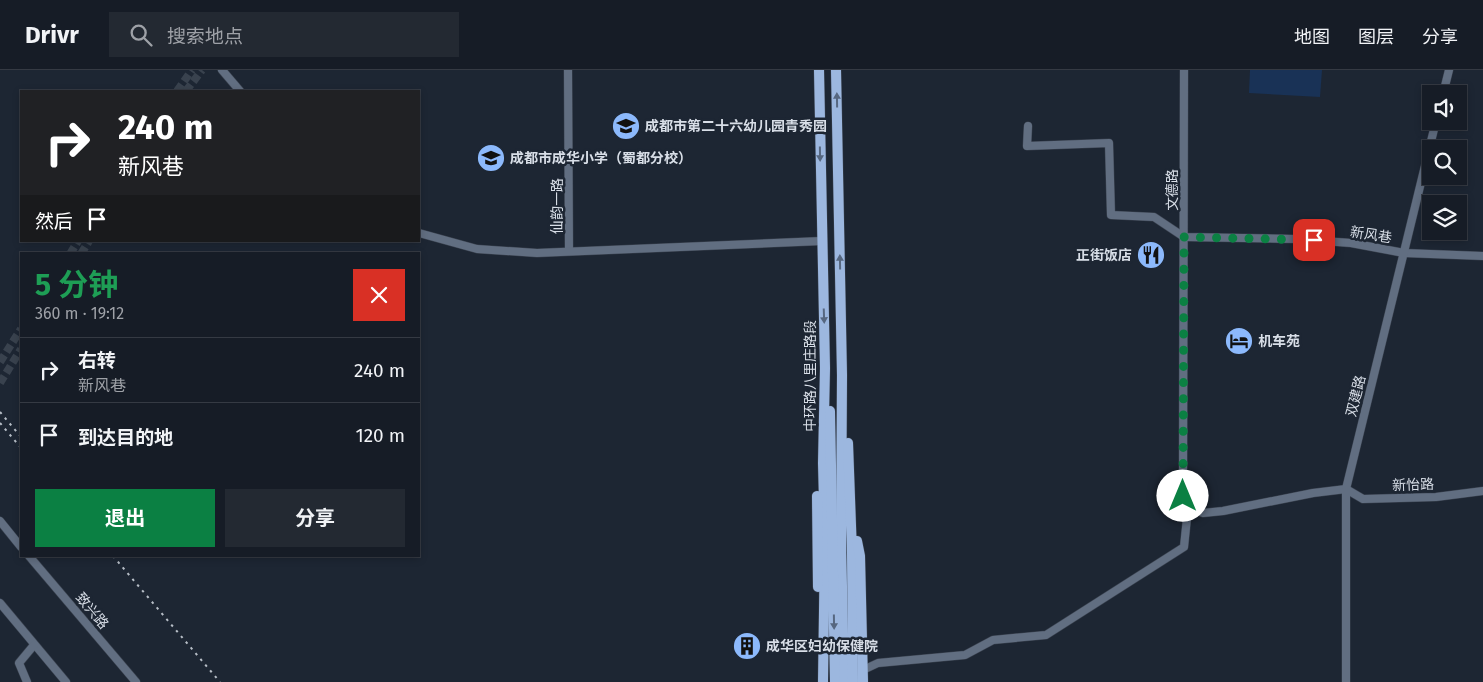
<!DOCTYPE html>
<html lang="zh">
<meta charset="utf-8">
<style>
body{margin:0;font-family:"Fira Sans","Noto Sans SC",sans-serif;background:#232932;color:#f1f3f6;height:100vh;display:flex;flex-direction:column;font-size:19px;white-space:nowrap}
*{box-sizing:border-box;margin:0}
p{font-size:16px;color:#9ea1a7}
.icon{flex:none;width:28px;height:28px;fill:none;stroke:currentColor;stroke-width:2;stroke-linecap:round;stroke-linejoin:round}
.map{position:relative;flex:1;overflow:hidden}
.sheet{position:absolute;left:20px;top:182px;width:400px;height:305px;display:flex;flex-direction:column;background:#161c26;border-radius:0px;box-shadow:0 2px 8px #0003,0 0 0 1px #353a43}
.sheet>*{flex:none}
.banner{position:absolute;left:20px;top:20px;width:400px;height:152px;border-radius:0px;box-shadow:0 2px 8px #0003,0 0 0 1px #353a43;background:#202124;color:#fff;overflow:hidden}
.buttons{position:absolute;left:1422px;top:15px;display:grid;gap:10px}
.buttons a{display:grid;place-items:center;width:45px;height:45px;border-radius:0px;background:#161c26;box-shadow:0 2px 8px #0003,0 0 0 1px #353a43;font-size:25px}
.pin{position:absolute;display:grid;place-items:center;width:42px;height:42px;color:#fff;margin:-21px;border-radius:10px;box-shadow:0 2px 8px #0006}
.me{position:absolute;width:55px;margin:-28px;rotate:0deg;stroke-linejoin:round;filter:drop-shadow(0 0 4px #0008)}
.turn{display:flex;align-items:center;gap:18px;height:105px;padding:0 15px;font-size:22px}
.turn .icon{width:65px;height:65px;stroke-width:2.5}
.turn b{display:block;font-size:35px;line-height:42px}
.then{display:flex;align-items:center;height:48px;padding:0 15px;background:#0003;gap:10px;font-size:19px}
.round{display:grid;place-items:center;flex:none;width:52px;height:52px;border-radius:0px;background:#232932}
.headline{display:flex;align-items:center;justify-content:space-between;height:85px;padding:0 15px}
h1{font-size:30px;font-weight:700;line-height:38px;color:#1e9e55}
.action{display:flex;gap:10px;margin-top:auto;padding:10px 15px}
.action a{flex:1;height:58px;border-radius:0px;background:#0b8043;color:#fff;font-size:20px;font-weight:700;line-height:58px;text-align:center}
.action a+a{background:#232932;color:#f1f3f6}
ul{padding:0;list-style:none}
li{display:flex;align-items:center;gap:15px;height:65px;padding:0 15px;border-top:1px solid #353a43}
li div{flex:1}
li b{display:block;font-size:19px}
li em{font-style:normal}
header{display:flex;align-items:center;gap:30px;box-sizing:border-box;height:70px;padding:0 25px;background:#161c26;border-bottom:1px solid #353a43}
header strong{font-size:24px}
nav{display:flex;gap:28px;margin-inline-start:auto;font-size:18px}
.search{width:350px;height:45px;background:#232932;display:flex;align-items:center;gap:12px;box-sizing:border-box;padding:0 18px;border-radius:0px;color:#9ea1a7;font-size:19px}
.map>svg:first-child{display:block}
.green{fill:#193256}
.lines{fill:none;stroke-linecap:round;stroke-linejoin:round}
.minor-tunnel{stroke:#39424e;stroke-width:8;stroke-dasharray:8 4;stroke-linecap:butt}
.minor-casing{stroke:#3b4350;stroke-width:9}
.major-casing{stroke:#3b4350;stroke-width:11}
.minor{stroke:#616e81;stroke-width:8}
.major{stroke:#9cb7df;stroke-width:10}
.rail{stroke:#b7bec7;stroke-width:2;stroke-dasharray:2.5 5;stroke-linecap:butt}
.oneway{fill:#566780}
.route{stroke:#0b8043;stroke-width:9;stroke-dasharray:0 16.2}
.labels{text-anchor:middle;dominant-baseline:central;stroke-width:5;stroke-linejoin:round;paint-order:stroke}
.poi-label{font-size:14px;font-weight:bold;fill:#d8dee7;stroke:#1d2633;text-anchor:start}
.street-label{font-size:14px;fill:#d8dee7;stroke:#1d2633}
</style>
<header>
<strong>Drivr</strong>
<div class="search"><svg class="icon" aria-label="search" viewBox="0 0 24 24"><circle cx="10" cy="10" r="6"/><path d="M15 15l6 6"/></svg>搜索地点</div>
<nav><a>地图</a><a>图层</a><a>分享</a></nav>
</header>
<div class="map">
<svg width="1483" height="612" viewBox="0 0 1483 612">
<rect width="100%" height="100%" fill="#1d2633"/>
<!-- green -->
<path class="green" d="M1250 0H1322L1320 27 1249 23Z"/>
<g class="lines">
<!-- minor-tunnel -->
<g class="minor-tunnel">
<path d="M177 21 192 0"/>
<path d="M186 21 202 0"/>
<path d="M70 184 78 171"/>
<path d="M81 184 89 171"/>
<path d="M0 292 21 259"/>
<path d="M0 313 21 279"/>
</g>
<defs>
<g id="minor">
<path d="M222 0 240 21"/>
<path d="M568 0 569 181"/>
<path d="M1184 0 1183 425 1188 438 1203 443 1223 441 1313 423 1346 419 1363 429 1436 427 1483 421"/>
<path d="M1443 24 1449 0"/>
<path d="M1028 56 1027 76 1109 73 1111 145 1154 147 1184 167 1295 169 1351 173 1404 183 1483 186"/>
<path d="M419 163 477 179 537 183 822 171"/>
<path d="M0 451 21 477"/>
<path d="M29 486 136 612"/>
<path d="M0 533 66 612"/>
<path d="M863 600 878 593 965 585 993 570 1046 565 1184 477 1188 438"/>
<path d="M27 612 19 593 34 575"/>
<path d="M1346 612V419L1436 51"/>
</g>
<g id="major">
<path d="M819 0 825 298 823 393 825 469 823 612"/>
<path d="M836 0 842 305 841 468 844 612"/>
<path d="M830 341 835 612"/>
<path d="M848 373 852 483 853 612"/>
<path d="M817 426 818 517"/>
<path d="M857 471 860 486 863 612"/>
</g>
</defs>
<!-- minor casing -->
<use href="#minor" class="minor-casing"/>
<!-- major casing -->
<use href="#major" class="major-casing"/>
<!-- minor -->
<use href="#minor" class="minor"/>
<!-- major -->
<use href="#major" class="major"/>
<!-- rail -->
<g class="rail">
<path d="M0 342 21 367"/>
<path d="M0 353 21 378"/>
<path d="M113 486 220 612"/>
</g>
</g>
<!-- one-way arrows -->
<defs><path id="oneway-solid" d="M-6-.8H1V-3.2L6.5 0L1 3.2V.8H-6Z" transform="scale(1.25)"/></defs>
<g class="oneway">
<use href="#oneway-solid" transform="translate(837 30) rotate(-91)"/>
<use href="#oneway-solid" transform="translate(820 84) rotate(89)"/>
<use href="#oneway-solid" transform="translate(840 192) rotate(-91)"/>
<use href="#oneway-solid" transform="translate(824 246) rotate(88)"/>
<use href="#oneway-solid" transform="translate(834 552) rotate(89)"/>
</g>
<g class="lines">
<!-- route -->
<path class="route" d="M1183 426 1184 167 1314 170"/>
</g>
<!-- icons -->
<defs>
<symbol id="school-disc" viewBox="-11 -11 22 22"><circle r="9.5" fill="#8cb9fc" stroke="#1d2633"/><path d="M0-5L7-2L0 1L-7-2ZM-4 1L0 2.5L4 1V4Q0 6-4 4Z" fill="#111"/></symbol>
<symbol id="restaurant-disc" viewBox="-11 -11 22 22"><circle r="9.5" fill="#8cb9fc" stroke="#1d2633"/><path d="M-5-6h1v4h1v-4h1v4h1v-4h1v5L-1.5 .5V6h-2V.5L-5-1ZM5-6V6H3V1.5H1.5Q1.5-4 5-6Z" fill="#111"/></symbol>
<symbol id="hotel-disc" viewBox="-11 -11 22 22"><circle r="9.5" fill="#8cb9fc" stroke="#1d2633"/><path d="M-6-4.5h1.5V1H6V5H4.5V3h-9V5H-6ZM-4 0a1.8 1.8 0 1 1 3.6 0ZM.5 0V-2.5h3Q6-2.5 6 0Z" fill="#111"/></symbol>
<symbol id="building-disc" viewBox="-11 -11 22 22"><circle r="9.5" fill="#8cb9fc" stroke="#1d2633"/><path d="M-4-6H4V6H1V3H-1V6H-4ZM-2.5-4.3h1.7v1.8h-1.7ZM.8-4.3h1.7v1.8H.8ZM-2.5-1h1.7V.8h-1.7ZM.8-1h1.7V.8H.8Z" fill="#111"/></symbol>
</defs>
<g fill-rule="evenodd">
<use href="#school-disc" x="610" y="40" width="32" height="32"/>
<use href="#school-disc" x="475" y="72" width="32" height="32"/>
<use href="#restaurant-disc" x="1135" y="169" width="32" height="32"/>
<use href="#hotel-disc" x="1223" y="255" width="32" height="32"/>
<use href="#building-disc" x="731" y="560" width="32" height="32"/>
</g>
<g class="labels">
<!-- poi labels -->
<g class="poi-label">
<text x="645" y="56">成都市第二十六幼儿园青秀园</text>
<text x="510" y="88">成都市成华小学（蜀都分校）</text>
<text x="1132" y="185" text-anchor="end">正街饭店</text>
<text x="1258" y="271">机车苑</text>
<text x="766" y="576">成华区妇幼保健院</text>
</g>
<!-- street labels -->
<g class="street-label">
<text transform="translate(1172 120) rotate(-90)">文德路</text>
<text transform="translate(557 136) rotate(-90)">仙韵一路</text>
<text transform="translate(1371 165) rotate(9)">新风巷</text>
<text transform="translate(810 306) rotate(-90)">中环路八里庄路段</text>
<text transform="translate(1356 326) rotate(-76)">双建路</text>
<text transform="translate(1413 415) rotate(-2)">新怡路</text>
<text transform="translate(92 541) rotate(50)">致兴路</text>
</g>
</g>
</svg>
<div class="buttons">
<a><svg class="icon" aria-label="sound" viewBox="0 0 24 24"><path d="M4 9h4l5-4v14l-5-4H4zM17 9q2 3 0 6"/></svg></a>
<a><svg class="icon" aria-label="search" viewBox="0 0 24 24"><circle cx="10" cy="10" r="6"/><path d="M15 15l6 6"/></svg></a>
<a><svg class="icon" aria-label="layers" viewBox="0 0 24 24"><path d="M12 4l9 5-9 5-9-5zM3 14l9 5 9-5"/></svg></a>
</div>
<div class="pin" style="left:1314px;top:170px;background:#d93025"><svg class="icon" aria-label="arrive" viewBox="0 0 24 24"><path d="M6 21V4h12l-3 4 3 4H6"/></svg></div>
<svg class="me" style="left:1183px;top:426px" viewBox="-20 -20 40 40"><circle r="19" fill="#fff"/><path d="M0-13L10 11 0 6-10 11z" fill="#0b8043"/></svg>
<div class="banner">
<div class="turn"><svg class="icon" aria-label="right" viewBox="0 0 24 24"><path d="M7 20v-9h11M14 6l5 5-5 5"/></svg><div><b>240 m</b>新风巷</div></div>
<div class="then">然后<svg class="icon" aria-label="arrive" viewBox="0 0 24 24"><path d="M6 21V4h12l-3 4 3 4H6"/></svg></div>
</div>
<section class="sheet">
<div class="headline"><div><h1>5 分钟</h1><p>360 m · 19:12</p></div><a class="round" style="background:#d93025;color:#fff"><svg class="icon" aria-label="close" viewBox="0 0 24 24"><path d="M6 6l12 12M18 6L6 18"/></svg></a></div>
<ul>
<li><svg class="icon" aria-label="right" viewBox="0 0 24 24"><path d="M7 20v-9h11M14 6l5 5-5 5"/></svg><div><b>右转</b><p>新风巷</p></div><em>240 m</em></li>
<li><svg class="icon" aria-label="arrive" viewBox="0 0 24 24"><path d="M6 21V4h12l-3 4 3 4H6"/></svg><div><b>到达目的地</b></div><em>120 m</em></li>
</ul>
<div class="action"><a>退出</a><a>分享</a></div>
</section>
</div>
